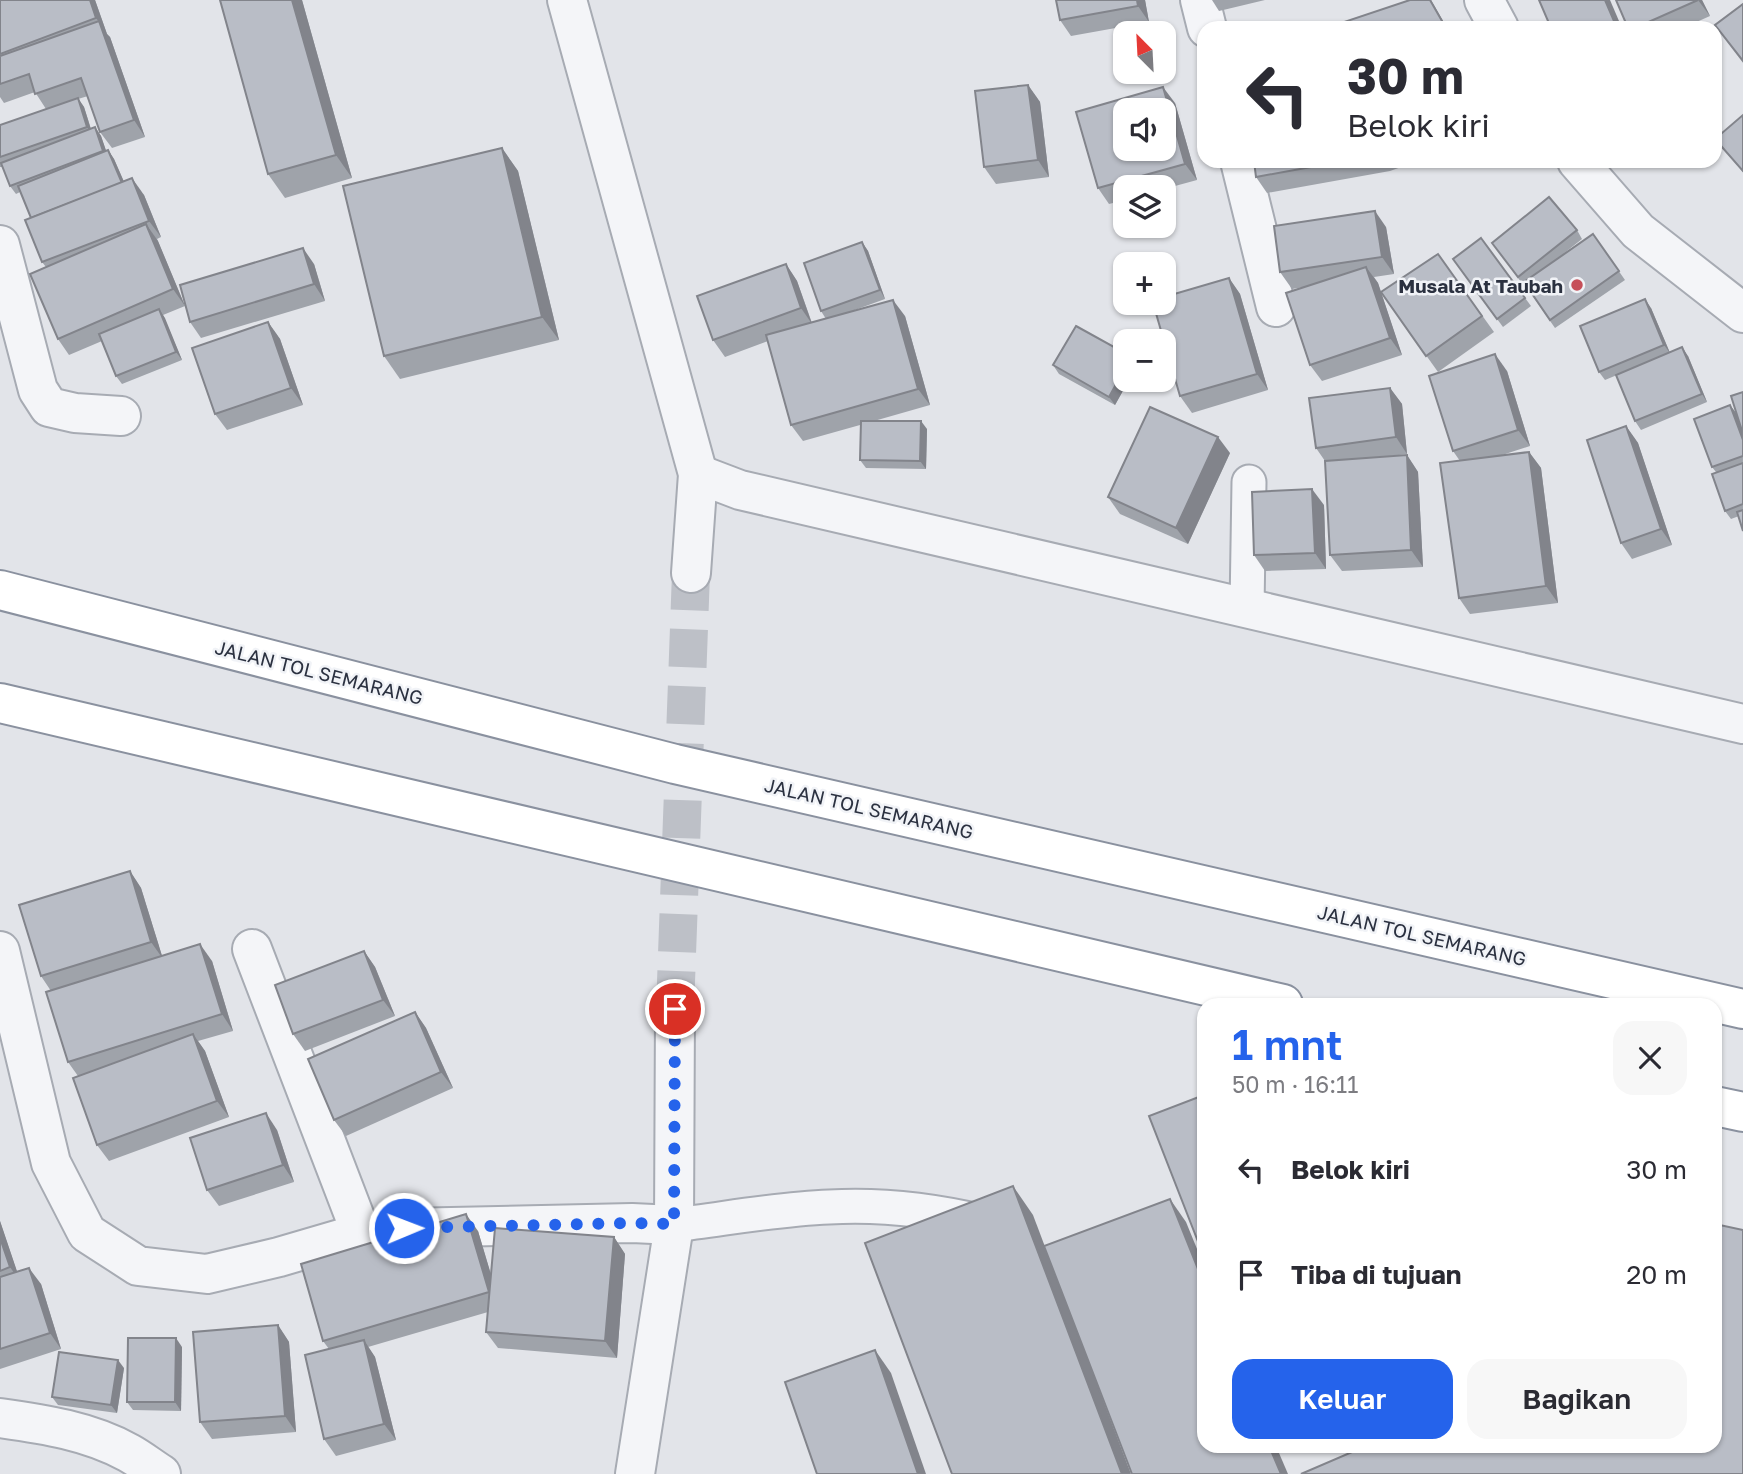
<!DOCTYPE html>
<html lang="id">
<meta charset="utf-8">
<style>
body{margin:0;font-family:"Golos Text",sans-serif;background:#f7f7f7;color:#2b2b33;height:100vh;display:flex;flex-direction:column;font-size:26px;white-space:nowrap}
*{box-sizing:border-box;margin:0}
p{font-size:23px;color:#7c7c81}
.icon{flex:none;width:38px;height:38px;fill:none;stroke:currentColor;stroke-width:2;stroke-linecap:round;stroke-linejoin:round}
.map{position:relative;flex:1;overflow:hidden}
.panel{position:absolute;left:1197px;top:998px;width:525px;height:455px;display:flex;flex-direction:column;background:#fff;border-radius:21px;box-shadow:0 2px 5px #0004}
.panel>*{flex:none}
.hud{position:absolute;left:1197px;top:21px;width:525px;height:147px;border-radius:21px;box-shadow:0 2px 5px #0004;background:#fff;color:#2b2b33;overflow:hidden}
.needle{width:46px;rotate:336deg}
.tools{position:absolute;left:1113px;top:21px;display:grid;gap:14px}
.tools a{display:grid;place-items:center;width:63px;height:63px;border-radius:14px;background:#fff;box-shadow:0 2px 5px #0004;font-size:35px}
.pin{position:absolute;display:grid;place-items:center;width:60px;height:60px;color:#fff;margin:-30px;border:4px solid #fff;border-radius:50%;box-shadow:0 2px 7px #0007}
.me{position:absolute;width:77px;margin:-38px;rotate:89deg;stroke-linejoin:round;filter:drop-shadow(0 0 5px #0008)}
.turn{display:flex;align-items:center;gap:24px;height:147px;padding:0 35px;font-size:32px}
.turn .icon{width:91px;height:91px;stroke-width:2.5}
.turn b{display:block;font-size:49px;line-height:60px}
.round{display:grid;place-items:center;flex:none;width:74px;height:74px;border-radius:21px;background:#f7f7f7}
.headline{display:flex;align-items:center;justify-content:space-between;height:119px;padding:0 35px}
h1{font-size:42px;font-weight:600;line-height:52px;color:#2563eb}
.button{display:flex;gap:14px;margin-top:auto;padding:14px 35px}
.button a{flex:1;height:80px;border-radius:21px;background:#2563eb;color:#fff;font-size:28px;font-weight:600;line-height:80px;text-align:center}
.button a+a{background:#f7f7f7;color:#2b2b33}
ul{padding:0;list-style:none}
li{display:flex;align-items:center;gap:21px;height:105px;padding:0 35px}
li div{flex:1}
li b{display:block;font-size:26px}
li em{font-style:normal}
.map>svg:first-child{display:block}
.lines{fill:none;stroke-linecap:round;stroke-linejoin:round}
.minor-tunnel{stroke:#bdc0c7;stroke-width:38;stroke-dasharray:38 19;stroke-linecap:butt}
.service-casing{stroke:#a7abb3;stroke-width:37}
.minor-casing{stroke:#a7abb3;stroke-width:42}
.motorway-casing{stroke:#8a919f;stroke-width:42}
.service{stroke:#f4f5f8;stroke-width:33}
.minor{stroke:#f4f5f8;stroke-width:38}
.motorway{stroke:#fff;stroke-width:38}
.wall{fill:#9fa3aa}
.shaded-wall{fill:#82848b}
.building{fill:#b9bdc6;stroke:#82848b;stroke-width:2;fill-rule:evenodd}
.route{stroke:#2563eb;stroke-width:12;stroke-dasharray:0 21.6}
.poi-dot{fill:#c64f59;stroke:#f1f3f7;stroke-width:2.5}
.labels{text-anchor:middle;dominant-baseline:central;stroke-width:5;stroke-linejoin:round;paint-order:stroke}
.poi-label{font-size:19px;font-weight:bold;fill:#2b3140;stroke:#f1f3f7;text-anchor:end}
.street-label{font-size:19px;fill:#2b3140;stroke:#f1f3f7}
</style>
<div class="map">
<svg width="1743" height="1474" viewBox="0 0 1743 1474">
<rect width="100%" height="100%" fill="#e2e4e9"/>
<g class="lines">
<!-- minor-tunnel -->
<path class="minor-tunnel" d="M675 1009 691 573"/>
<defs>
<g id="service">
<path d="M1247 608 1249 482"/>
<path d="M674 1225C725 1219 777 1209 829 1207 881 1204 932 1210 983 1222"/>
</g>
<g id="minor">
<path d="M567 0 698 474 691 573"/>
<path d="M1200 0 1207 28"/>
<path d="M1484 0 1499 28"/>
<path d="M1240 161 1276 307"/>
<path d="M1577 161 1638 231 1743 313"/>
<path d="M0 245 38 390 49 407 75 413 121 416"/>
<path d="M698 474 740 490 1743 724"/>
<path d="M252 949 361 1233"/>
<path d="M0 951 51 1163 87 1233 138 1266 207 1274 279 1257 361 1233 404 1228 632 1223 674 1225"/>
<path d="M0 1418C43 1424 90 1431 129 1453 140 1459 150 1467 161 1474"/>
<path d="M635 1474 674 1225 675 1009"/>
</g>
<g id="motorway">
<path d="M0 590 675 764 1743 1009"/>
<path d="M0 703 1283 1004"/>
<path d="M1715 1106 1743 1112"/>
</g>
</defs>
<!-- service casing -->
<use href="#service" class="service-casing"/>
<!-- minor casing -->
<use href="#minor" class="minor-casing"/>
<!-- motorway casing -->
<use href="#motorway" class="motorway-casing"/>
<!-- service -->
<use href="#service" class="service"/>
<!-- minor -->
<use href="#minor" class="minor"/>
<!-- motorway -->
<use href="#motorway" class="motorway"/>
</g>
<!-- wall -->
<g class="wall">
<path d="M0 0H95L107 34 110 37 145 137 112 148 100 132 88 96 78 99 84 107 91 129 95 127 101 136 106 151 108 150 114 159 124 182 144 195 161 237 157 239 185 306 163 315 182 360 122 384 116 376 102 341 69 355 58 339 46 267 42 262 31 218 20 192 16 194 10 186 3 167H0V125L46 109 35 92 4 103 0 97Z"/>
<path d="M220 0H302L352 178 285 198 268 174Z"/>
<path d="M1056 0H1145L1149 22 1071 36 1060 20Z"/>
<path d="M1212 0H1265L1219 11Z"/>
<path d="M1616 0H1702L1710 16 1683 28H1628Z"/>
<path d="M1028 85 1040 102 1049 177 996 184 984 167Z"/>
<path d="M1175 103 1197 180 1164 189V187H1125V200L1109 204 1098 188Z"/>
<path d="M1743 115V172L1715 139Z"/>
<path d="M502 148 518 171 559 340 400 379 384 356Z"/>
<path d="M1254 161H1418L1390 171 1267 193 1256 177Z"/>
<path d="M1386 227 1394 274 1374 277 1378 283 1402 355 1322 381 1310 365 1304 287 1292 289 1280 272Z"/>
<path d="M1577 230 1582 239 1563 254 1593 234 1625 280 1555 328 1525 285 1524 286 1492 243Z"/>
<path d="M1481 238 1531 306 1503 327 1453 259Z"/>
<path d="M862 242 868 251 885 299 841 315 905 316 930 405 874 421 927 429 926 469 866 468 860 460V425L803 441 791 425 768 341 725 357 713 340 786 264 797 281 812 323 826 319 821 311Z"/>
<path d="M1438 254 1494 332 1438 372 1381 292Z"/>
<path d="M314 264 325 301 201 338 190 322Z"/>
<path d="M1229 278 1240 294 1268 390 1192 413 1180 396Z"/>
<path d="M1651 308 1670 353 1688 356 1707 402 1641 430 1635 421 1617 375 1605 380 1599 372Z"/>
<path d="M268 322 280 339 303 405 227 430 215 414Z"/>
<path d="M1053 365 1125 380H1129L1115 405 1059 374Z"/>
<path d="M1507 371 1530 446 1499 456 1529 452 1541 468 1558 603 1470 614 1459 598 1460 461 1453 451Z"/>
<path d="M1390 388 1402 404 1407 454 1383 457 1407 455 1418 472 1423 567 1342 571 1330 555 1325 461 1316 448Z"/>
<path d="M1743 392V531L1739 516 1731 519 1725 511 1716 472 1712 467 1730 405 1736 413Z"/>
<path d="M1626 426 1638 443 1672 545 1632 559 1621 543Z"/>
<path d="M1230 453 1188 544 1120 514 1108 497Z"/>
<path d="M1324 505 1326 569 1265 571 1254 555Z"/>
<path d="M130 871 141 888 162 956 212 961 233 1031 198 1041 205 1051 229 1117 109 1161 97 1145 78 1076 68 1062 51 991 41 976Z"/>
<path d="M364 951 375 967 395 1016 305 1051 293 1034Z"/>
<path d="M415 1012 426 1028 453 1088 346 1136 334 1120Z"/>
<path d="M277 1130 294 1182 219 1206 207 1190Z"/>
<path d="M0 1221 17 1272 41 1284 61 1349 0 1369Z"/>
<path d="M478 1231 491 1275 614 1237 625 1254 617 1358 498 1348 486 1332 488 1312 368 1347 375 1357 396 1440 336 1456 324 1439 329 1349 323 1341Z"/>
<path d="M278 1325 289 1342 296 1432 212 1439 200 1422Z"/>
<path d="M182 1347 181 1411 133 1410 127 1402Z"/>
<path d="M124 1368 117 1413 58 1405 52 1397Z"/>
</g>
<!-- shaded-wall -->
<g class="shaded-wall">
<path d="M90 0H95L107 34 110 37 145 137 134 120 99 22 96 18Z"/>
<path d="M292 0H302L352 178 336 155Z"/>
<path d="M1137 0H1145L1149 22 1138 6Z"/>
<path d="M1430 0H1431L1447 28H1446Z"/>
<path d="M1605 0H1610L1622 28H1617Z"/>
<path d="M1698 0H1702L1710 16Z"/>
<path d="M1028 85 1040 102 1049 177 1038 160Z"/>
<path d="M1163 87 1175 103 1197 180 1185 164Z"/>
<path d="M78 98 84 107 93 136 87 127Z"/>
<path d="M95 127 101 136 109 159 103 151Z"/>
<path d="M502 148 518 171 559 340 542 317Z"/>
<path d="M108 150 114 159 128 191 122 183Z"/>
<path d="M132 178 144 195 161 237 149 221Z"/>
<path d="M1375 211 1386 227 1394 274 1382 257Z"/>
<path d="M146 224 158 241 185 306 173 289Z"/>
<path d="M862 242 868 251 885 299 880 290Z"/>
<path d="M303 248 314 264 325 301 314 284Z"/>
<path d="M786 264 797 281 812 324 801 308Z"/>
<path d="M1366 267 1378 283 1402 355 1390 338Z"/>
<path d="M1229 278 1240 294 1268 390 1257 374Z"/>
<path d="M1645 299 1651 308 1670 353 1664 345Z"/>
<path d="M893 300 905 316 930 405 918 389Z"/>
<path d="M159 309 165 318 182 360 176 352Z"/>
<path d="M268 322 280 339 303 405 291 388Z"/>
<path d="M1682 347 1688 356 1707 402 1702 394Z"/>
<path d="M1495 354 1507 371 1530 446 1518 430Z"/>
<path d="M1125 368V380H1129L1115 405 1109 397Z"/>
<path d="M1390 388 1402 404 1407 454 1396 437Z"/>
<path d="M1730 405 1736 413 1743 432V440Z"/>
<path d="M921 421 927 429 926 469 920 461Z"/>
<path d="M1626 426 1638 443 1672 545 1661 529Z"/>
<path d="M1218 437 1230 453 1188 544 1176 528Z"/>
<path d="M1529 452 1541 468 1558 603 1546 586Z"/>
<path d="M1407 455 1418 472 1423 567 1411 550Z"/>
<path d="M1312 489 1324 505 1326 569 1315 553Z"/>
<path d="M130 871 141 888 163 959 151 942Z"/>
<path d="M200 944 212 961 233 1031 222 1014Z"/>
<path d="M364 951 375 967 395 1016 383 1000Z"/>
<path d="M415 1012 426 1028 453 1088 441 1072Z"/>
<path d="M193 1034 205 1051 229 1117 217 1101Z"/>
<path d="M266 1113 277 1130 294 1182 283 1165Z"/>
<path d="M1013 1186 1033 1215 1131 1474H1122Z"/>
<path d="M1170 1199 1186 1222 1204 1266V1284Z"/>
<path d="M466 1214 478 1231 501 1308 489 1292Z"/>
<path d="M0 1221 21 1283 10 1267 0 1238Z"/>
<path d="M614 1237 625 1254 617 1358 605 1341Z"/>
<path d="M29 1268 41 1284 61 1349 50 1333Z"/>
<path d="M278 1325 289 1342 296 1432 285 1416Z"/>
<path d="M176 1338 182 1347 181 1411 175 1402Z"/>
<path d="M364 1340 375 1357 396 1440 384 1424Z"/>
<path d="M875 1350 891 1373 926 1474H918Z"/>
<path d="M118 1360 124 1368 117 1413 111 1405Z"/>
<path d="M1269 1446H1276L1288 1474H1281Z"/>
</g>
<!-- building -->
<g class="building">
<path d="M0 0H90L96 18 0 54Z"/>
<path d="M220 0H292L336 155 268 174Z"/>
<path d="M1056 0H1137L1138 6 1060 20Z"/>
<path d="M1410 0H1430L1446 28 1441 22 1422 28H1347L1344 22Z"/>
<path d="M1539 0H1605L1617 28H1551Z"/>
<path d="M1616 0H1698L1635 28H1628Z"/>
<path d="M1743 4V61L1715 25Z"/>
<path d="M99 21 134 120 100 132 81 78 35 94 29 74 0 84V56Z"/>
<path d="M1441 22 1444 28H1422Z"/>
<path d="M1028 85 1038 160 984 167 975 91Z"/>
<path d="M1163 87 1185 164 1098 188 1076 112ZM1125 110H1164V149H1125Z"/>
<path d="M78 98 87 127 0 157V125Z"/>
<path d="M1743 115V171L1715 139Z"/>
<path d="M95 127 103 151 10 186 1 163Z"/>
<path d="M502 148 542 317 384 356 343 186Z"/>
<path d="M108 150 122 183 31 218 18 186Z"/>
<path d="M1254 161H1344L1256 177Z"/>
<path d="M132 178 149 221 42 262 25 220Z"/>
<path d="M1549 197 1577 230 1518 277 1492 243Z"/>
<path d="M1375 211 1382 257 1280 272 1274 226Z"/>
<path d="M146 224 173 289 58 339 30 274Z"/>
<path d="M1593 234 1619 271 1550 320 1524 282Z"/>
<path d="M1481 238 1525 298 1497 319 1453 259Z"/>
<path d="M862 242 880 290 821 311 804 263Z"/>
<path d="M303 248 314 284 190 322 180 285Z"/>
<path d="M1438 254 1482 316 1426 356 1381 292Z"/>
<path d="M786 264 801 308 713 340 697 296Z"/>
<path d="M1366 267 1390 338 1310 365 1286 293Z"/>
<path d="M1229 278 1257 374 1180 396 1153 303H1164V297Z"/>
<path d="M1645 299 1664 345 1599 372 1580 326Z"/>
<path d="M893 300 918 389 791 425 766 335Z"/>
<path d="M159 309 176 352 116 376 99 334Z"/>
<path d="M268 322 291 388 215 414 192 348Z"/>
<path d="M1076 326 1125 353V368L1109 397 1053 365Z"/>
<path d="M1682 347 1702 394 1635 421 1616 375Z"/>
<path d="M1495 354 1518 430 1453 451 1429 376Z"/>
<path d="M1390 388 1396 437 1316 448 1309 398Z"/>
<path d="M1743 392V434L1731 396Z"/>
<path d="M1730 405 1743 440V456L1712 467 1694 419Z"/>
<path d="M1150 407 1218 437 1176 528 1108 497Z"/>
<path d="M861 421H921L920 461 860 460Z"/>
<path d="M1626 426 1661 529 1621 543 1587 440Z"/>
<path d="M1529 452 1546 586 1459 598 1440 463Z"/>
<path d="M1407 455 1411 550 1330 555 1325 461Z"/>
<path d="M1743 463V504L1725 511 1712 474Z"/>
<path d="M1312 489 1315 553 1254 555 1252 492Z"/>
<path d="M1743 510V531L1737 512Z"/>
<path d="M130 871 151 942 41 976 19 905Z"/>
<path d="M200 944 222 1014 68 1062 46 992Z"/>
<path d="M364 951 383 1000 293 1034 275 985Z"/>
<path d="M415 1012 441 1072 334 1120 308 1059Z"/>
<path d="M193 1034 217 1101 97 1145 73 1078Z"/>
<path d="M1204 1095V1257L1149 1116Z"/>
<path d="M266 1113 283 1165 207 1190 190 1138Z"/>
<path d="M1013 1186 1122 1474H952L865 1243Z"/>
<path d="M1170 1199 1204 1284V1446H1269L1281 1474H1132L1044 1246Z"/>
<path d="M466 1214 489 1292 323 1341 301 1264Z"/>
<path d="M1715 1224 1743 1230V1474H1301L1366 1446H1715Z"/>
<path d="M495 1228 614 1237 605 1341 486 1332Z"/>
<path d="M0 1238 10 1267 0 1271Z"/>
<path d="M29 1268 50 1333 0 1349V1277Z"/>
<path d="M278 1325 285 1416 200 1422 193 1332Z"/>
<path d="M128 1338H176L175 1402H127Z"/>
<path d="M364 1340 384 1424 324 1439 305 1355Z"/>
<path d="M875 1350 918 1474H817L785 1382Z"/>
<path d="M59 1352 118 1360 111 1405 52 1397Z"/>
</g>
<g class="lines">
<!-- route -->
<path class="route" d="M404 1228 632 1223 674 1224 675 1009"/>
</g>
<!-- markers -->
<circle class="poi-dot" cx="1577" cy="285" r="7"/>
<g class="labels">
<!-- poi labels -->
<g class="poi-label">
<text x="1563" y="285">Musala At Taubah</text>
</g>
<!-- street labels -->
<g class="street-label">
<text transform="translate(319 672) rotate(14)">JALAN TOL SEMARANG</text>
<text transform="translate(869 808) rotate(13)">JALAN TOL SEMARANG</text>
<text transform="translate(1422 935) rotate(13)">JALAN TOL SEMARANG</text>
</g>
</g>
</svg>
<div class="tools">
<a><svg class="needle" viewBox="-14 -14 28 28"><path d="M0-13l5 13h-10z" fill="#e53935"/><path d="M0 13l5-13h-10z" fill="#7c7c81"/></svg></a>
<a><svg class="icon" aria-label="sound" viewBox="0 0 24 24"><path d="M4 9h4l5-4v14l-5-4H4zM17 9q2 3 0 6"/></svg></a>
<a><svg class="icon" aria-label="layers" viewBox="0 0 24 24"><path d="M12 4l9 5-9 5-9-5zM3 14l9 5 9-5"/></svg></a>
<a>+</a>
<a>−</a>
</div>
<div class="pin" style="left:675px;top:1009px;background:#d93025"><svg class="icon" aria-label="arrive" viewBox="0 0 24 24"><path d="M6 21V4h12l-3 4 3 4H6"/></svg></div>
<svg class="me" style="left:404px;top:1228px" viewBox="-20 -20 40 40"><circle r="17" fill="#2563eb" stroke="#fff" stroke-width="3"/><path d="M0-11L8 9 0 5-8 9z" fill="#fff"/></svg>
<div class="hud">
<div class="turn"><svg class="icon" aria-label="left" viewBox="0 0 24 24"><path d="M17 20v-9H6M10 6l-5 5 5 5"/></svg><div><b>30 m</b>Belok kiri</div></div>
</div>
<section class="panel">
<div class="headline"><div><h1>1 mnt</h1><p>50 m · 16:11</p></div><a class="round"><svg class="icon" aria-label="close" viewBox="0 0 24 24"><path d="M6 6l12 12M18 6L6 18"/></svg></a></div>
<ul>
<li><svg class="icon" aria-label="left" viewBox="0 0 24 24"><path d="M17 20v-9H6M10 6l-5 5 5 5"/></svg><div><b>Belok kiri</b></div><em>30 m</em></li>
<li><svg class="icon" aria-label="arrive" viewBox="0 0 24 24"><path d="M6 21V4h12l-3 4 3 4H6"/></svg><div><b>Tiba di tujuan</b></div><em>20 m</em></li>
</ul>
<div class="button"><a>Keluar</a><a>Bagikan</a></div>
</section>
</div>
